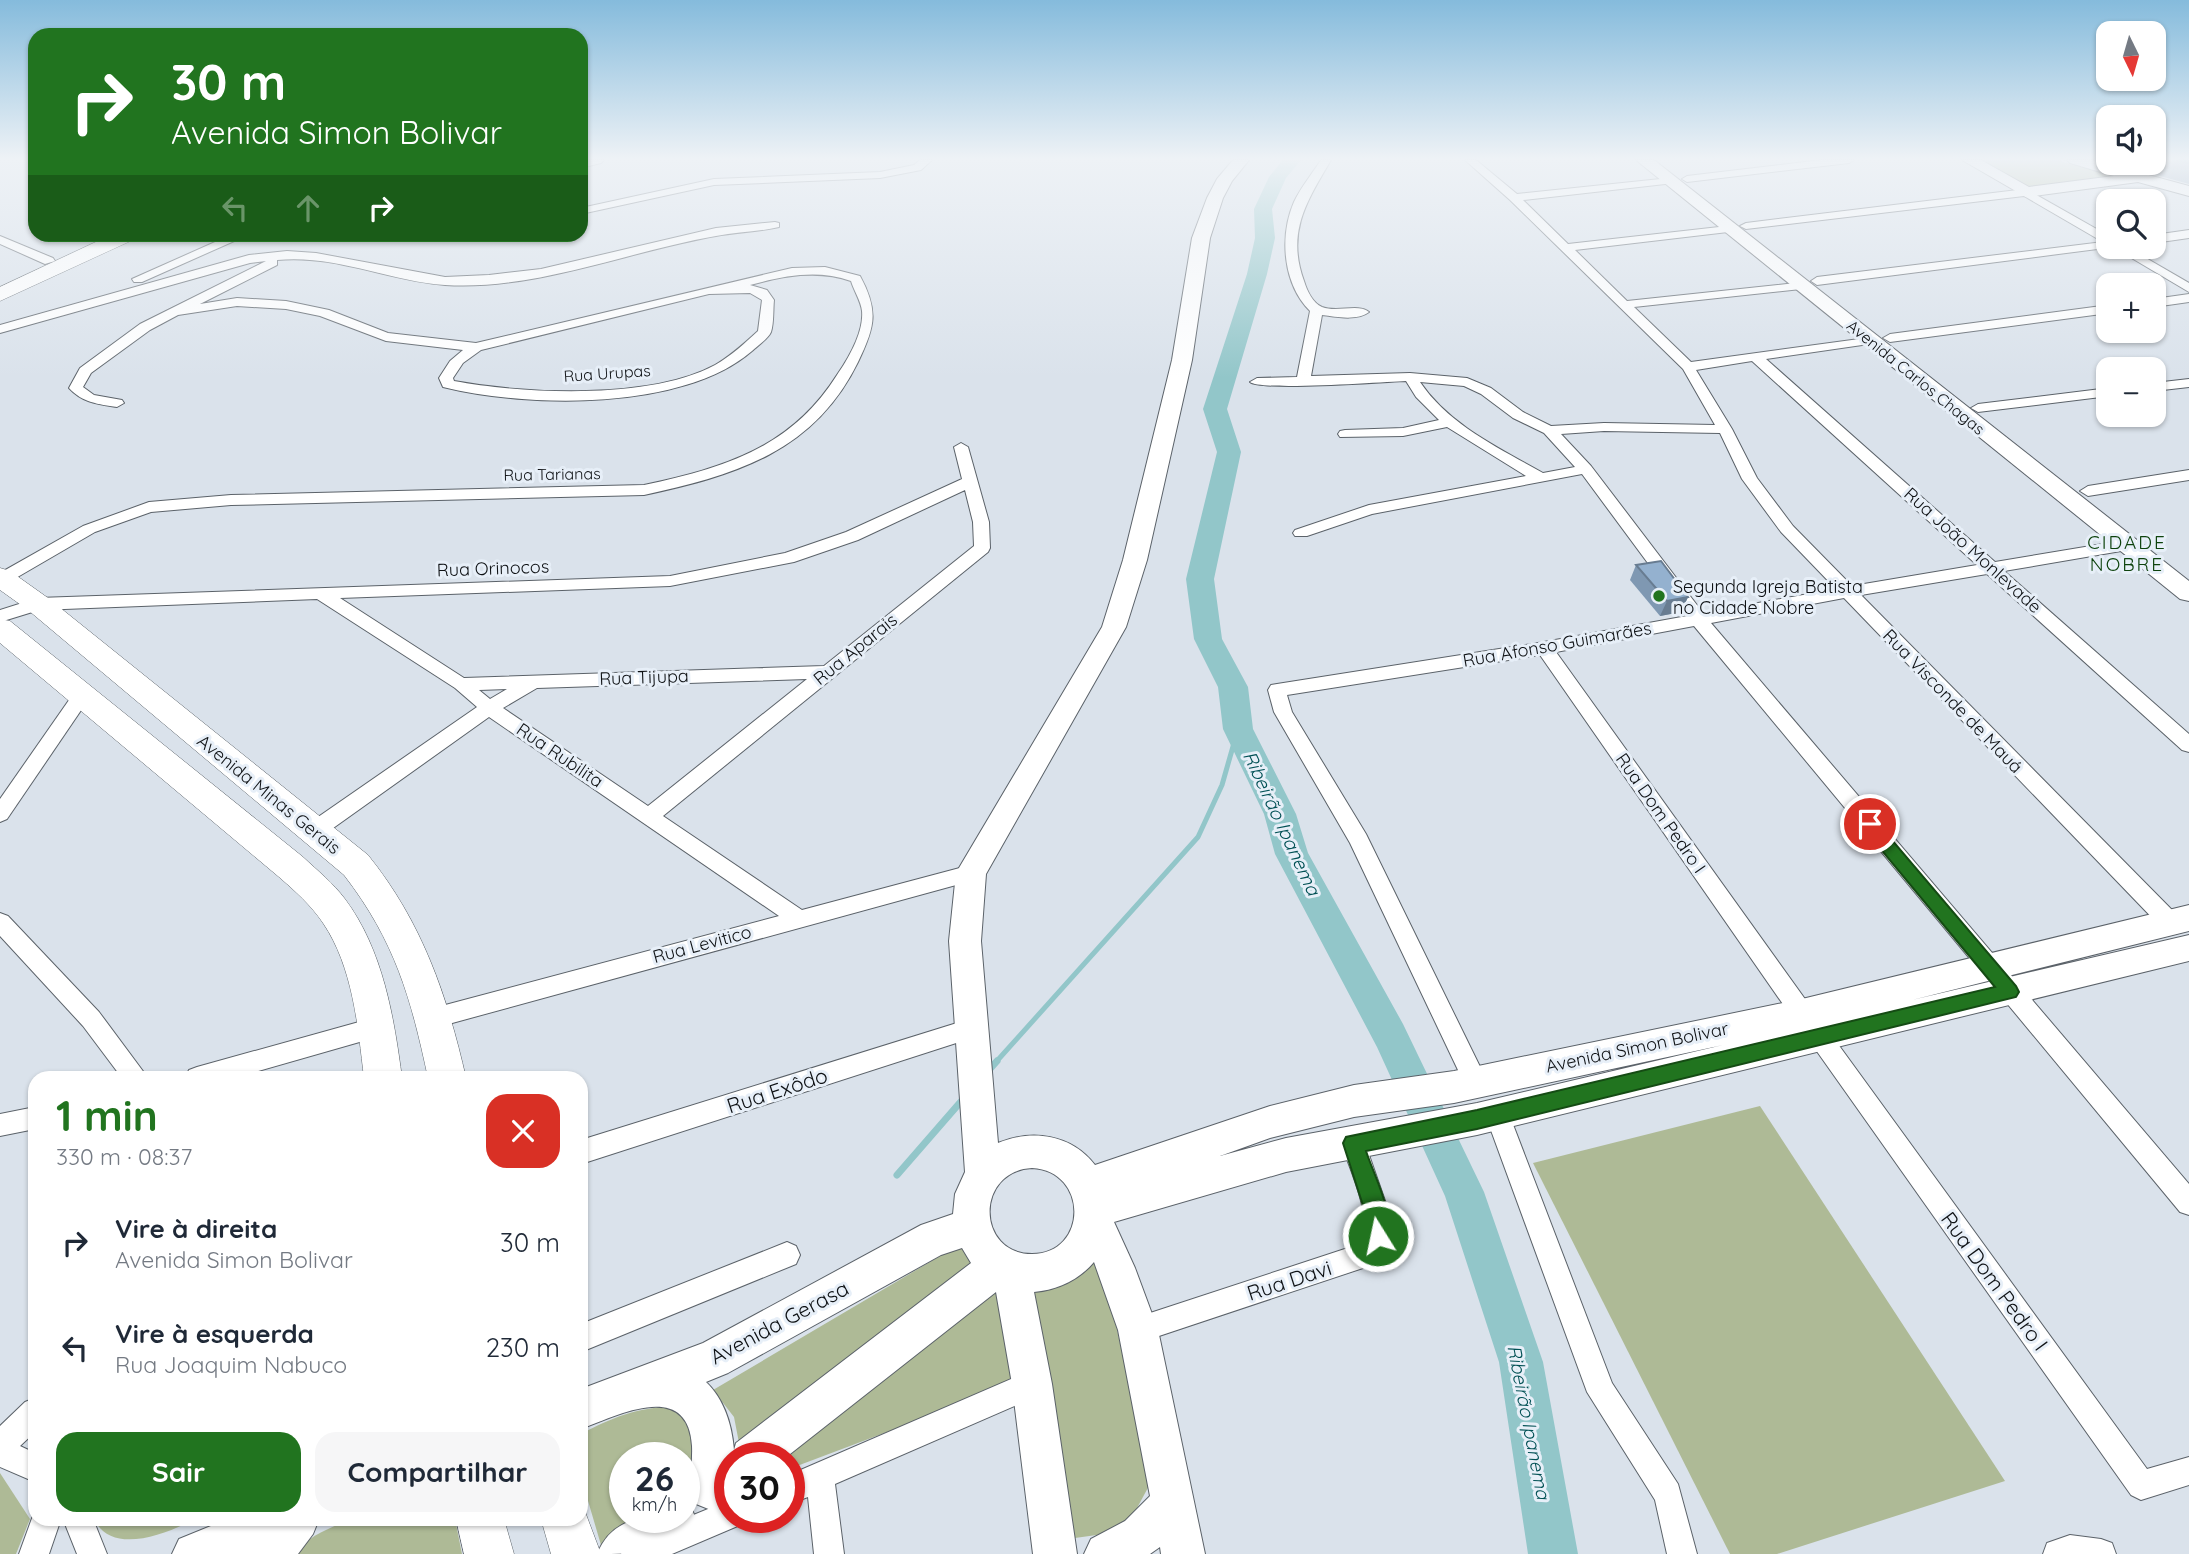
<!DOCTYPE html>
<html lang="pt">
<meta charset="utf-8">
<style>
body{margin:0;font-family:Quicksand,sans-serif;background:#f6f6f7;color:#1f2937;height:100vh;display:flex;flex-direction:column;font-size:26px;white-space:nowrap}
*{box-sizing:border-box;margin:0}
p{font-size:23px;color:#747a83}
.icon{flex:none;width:38px;height:38px;fill:none;stroke:currentColor;stroke-width:2;stroke-linecap:round;stroke-linejoin:round}
.map{position:relative;flex:1;overflow:hidden}
.details{position:absolute;left:28px;top:1071px;width:560px;height:455px;display:flex;flex-direction:column;background:#fff;border-radius:21px;box-shadow:0 2px 5px #0004}
.details>*{flex:none}
.top-card{position:absolute;left:28px;top:28px;width:560px;height:214px;border-radius:21px;box-shadow:0 2px 5px #0004;background:#21741f;color:#fff;overflow:hidden}
.needle{width:46px;rotate:175deg}
.controls{position:absolute;left:2096px;top:21px;display:grid;gap:14px}
.controls a{display:grid;place-items:center;width:70px;height:70px;border-radius:14px;background:#fff;box-shadow:0 2px 5px #0004;font-size:35px}
.speed{position:absolute;left:609px;top:1442px;display:flex;gap:14px;font-size:35px;font-weight:700;text-align:center}
.speed>*{display:grid;place-content:center;width:91px;height:91px;border-radius:50%;background:#fff;box-shadow:0 2px 5px #0004;line-height:1}
.speed small{font-size:18px;font-weight:400}
.speed .limit{border:10px solid #d22;background:#fff;color:#111}
.pin{position:absolute;display:grid;place-items:center;width:60px;height:60px;color:#fff;margin:-30px;border:4px solid #fff;border-radius:50%;box-shadow:0 2px 7px #0007}
.me{position:absolute;width:77px;margin:-38px;rotate:350deg;stroke-linejoin:round;filter:drop-shadow(0 0 5px #0008)}
.turn{display:flex;align-items:center;gap:24px;height:147px;padding:0 28px;font-size:32px}
.turn .icon{width:91px;height:91px;stroke-width:2.5}
.turn b{display:block;font-size:49px;line-height:60px}
.lanes{display:flex;align-items:center;height:66px;padding:0 28px;background:#0003;justify-content:center;gap:35px;direction:ltr}
.lanes .off{opacity:.35}
.round{display:grid;place-items:center;flex:none;width:74px;height:74px;border-radius:21px;background:#f6f6f7}
.headline{display:flex;align-items:center;justify-content:space-between;height:119px;padding:0 28px}
h1{font-size:42px;font-weight:800;line-height:52px;color:#21741f}
.button{display:flex;gap:14px;margin-top:auto;padding:14px 28px}
.button a{flex:1;height:80px;border-radius:21px;background:#21741f;color:#fff;font-size:28px;font-weight:800;line-height:80px;text-align:center}
.button a+a{background:#f6f6f7;color:#1f2937}
ul{padding:0;list-style:none}
li{display:flex;align-items:center;gap:21px;height:105px;padding:0 28px}
li div{flex:1}
li b{display:block;font-size:26px}
li em{font-style:normal}
.map>svg:first-child{display:block}
.green{fill:#aeba96}
.lines{fill:none;stroke-linecap:round;stroke-linejoin:round}
.stream-far1{stroke:#92c6c9;stroke-width:5}
.stream{stroke:#92c6c9;stroke-width:7}
.river{fill:#92c6c9;fill-rule:evenodd}
.street-casing{stroke:#5b6269;stroke-width:2}
.secondary-casing{stroke:#5b6269;stroke-width:2}
.primary-casing{stroke:#5b6269;stroke-width:1}
.street{fill:#fff;fill-rule:evenodd}
.secondary{fill:#fff;fill-rule:evenodd}
.primary{fill:#fff;fill-rule:evenodd}
.wall{fill:#7f98b2}
.shaded-wall{fill:#687c91}
.building{fill:#94b1cf;stroke:#687c91;stroke-width:2}
.route{fill:#21741f;stroke:#154b14;stroke-width:2}
.poi-dot{fill:#21741f;stroke:#e7eff8;stroke-width:2.5}
.labels{text-anchor:middle;dominant-baseline:central;stroke-width:6;stroke-linejoin:round;paint-order:stroke}
.far-street-label{font-size:16px;fill:#0e1114;stroke:#e7eff8}
.street-label{font-size:18px;fill:#0e1114;stroke:#e7eff8}
.poi-label{font-size:18px;fill:#0e1114;stroke:#e7eff8;text-anchor:start}
.neighbourhood-label{font-size:19px;letter-spacing:2px;fill:#0e430d;stroke:#e7eff8}
.water-label{font-size:19px;font-style:italic;fill:#005054;stroke:#e7eff8}
.near-street-label{font-size:21px;fill:#0e1114;stroke:#e7eff8}
</style>
<div class="map">
<svg width="2189" height="1554" viewBox="0 0 2189 1554">
<rect width="100%" height="100%" fill="#dae2eb"/>
<!-- green -->
<g class="green">
<path d="M1979 160H2056L2117 177 2024 187Z"/>
<path d="M1760 1106 2005 1481 1777 1554H1730L1533 1163Z"/>
<path d="M984 1230 990 1257 740 1448 734 1417 713 1390Z"/>
<path d="M1102 1259 1150 1484 1137 1508 1118 1532 1075 1538 1068 1525 1025 1286Z"/>
<path d="M1001 1286 1017 1383 789 1469V1458H772Z"/>
<path d="M672 1407C705 1425 699 1457 684 1485V1458H625V1517H641L601 1545 581 1477V1434C611 1418 638 1407 672 1407Z"/>
<path d="M0 1473 30 1519 16 1554H0Z"/>
<path d="M94 1519H195C161 1537 110 1554 94 1519Z"/>
<path d="M353 1519H455L462 1554H295C308 1535 332 1527 353 1519Z"/>
</g>
<g class="lines">
<!-- stream-far1 -->
<path class="stream-far1" d="M996 1062 1198 837 1222 785 1238 729"/>
<!-- stream -->
<g class="stream">
<path d="M989 1070 997 1061"/>
<path d="M897 1175 964 1098"/>
</g>
<!-- river -->
<path class="river" d="M1283 160H1301L1286 178 1272 209 1275 238 1267 274 1227 409 1241 452 1214 579 1222 639 1248 687 1253 729 1296 814 1308 853 1403 1024 1484 1192 1543 1362 1578 1554H1528L1499 1362 1445 1196 1377 1047 1275 854 1264 814 1223 729 1218 687 1194 639 1186 579 1217 452 1203 409 1247 274 1255 238 1254 209 1269 177Z"/>
<defs>
<g id="street">
<path d="M920 160H932L921 170 880 178 714 185 581 214V208L714 179 880 172 914 165Z"/>
<path d="M1321 160H1331C1307 201 1286 232 1304 281 1307 291 1313 303 1322 307 1337 313 1358 303 1369 312 1357 321 1337 317 1322 315L1311 376 1410 373 1467 378 1491 388 1523 412 1551 426 1604 423 1715 425 1683 369 1510 200 1465 160H1476L1517 194 1670 178 1675 181 1674 183 1523 200 1568 244 1728 226 1734 229 1728 232 1575 250 1627 301 1805 282 1807 285 1801 289 1634 307 1691 362 1874 337 1876 340 1869 344 1766 359 1995 562 2127 540 2133 541 2135 545 2127 550 2004 571 2189 734V752L2182 750 1987 574 1861 595 2178 916 2181 922 2178 928 2170 931 2162 928 1844 598 1711 623 2189 1184V1215L2180 1212 1694 626 1556 652 1810 1006 1813 1013 1810 1020 1802 1023 1794 1020 1540 655 1287 695 1292 712 1366 834 1487 1081 1483 1089 1475 1092 1467 1089 1350 843 1274 712 1268 690 1271 685 1277 684 1544 642 1687 616 1582 474 1372 514 1307 536H1295L1293 533 1295 530 1369 505 1526 476 1447 427 1403 436 1340 437 1338 434 1340 431 1345 430 1403 428 1439 420 1416 397 1406 381C1383 382 1260 391 1250 382L1257 378 1297 377 1310 311C1283 284 1279 237 1294 202 1301 187 1312 174 1321 160ZM1752 361 1977 565 1852 586 1793 526 1757 478 1732 429 1696 370ZM1420 382 1464 386 1481 394 1513 418 1544 433 1575 467 1543 473C1499 448 1449 425 1420 382ZM1604 431 1720 433 1742 479 1781 532 1836 589 1703 613 1591 466 1561 434Z"/>
<path d="M1821 160H1854L1849 163 1687 182 1682 179 1687 176Z"/>
<path d="M2026 189 2109 236V247H2127L2189 283V292L2113 247 1817 285 1811 281 1817 277 2103 242 2024 196 1746 229 1740 226 1746 223Z"/>
<path d="M775 222 779 223V227C758 232 737 232 716 236 629 251 534 291 445 285 389 281 334 254 277 260V265L200 304 237 298 286 301 329 310 388 333 476 343 792 268 825 267 860 276C879 311 875 327 858 362 814 452 736 475 644 495L231 505 151 512 95 532 9 582 0 583V573L83 526 149 502 231 495 644 485C724 468 791 448 837 375 848 359 864 332 862 311 861 301 854 291 851 281 817 269 784 276 750 285L767 290 774 300C773 309 774 323 771 332 768 339 757 346 752 351 683 411 528 408 443 387L439 378 450 361 463 350 386 341 320 316 286 309 237 306 178 315 150 330 91 373 83 387 94 395 122 400 124 403 117 407C98 404 83 403 69 388L80 368 140 324 266 261 250 263 0 333V325L249 255 287 251 316 253 445 277 489 275 541 269 716 228ZM750 293 762 300 758 331C745 343 731 356 715 365 650 400 525 394 454 381L453 378 463 363 481 350 709 294Z"/>
<path d="M2189 230V238L2154 243V235Z"/>
<path d="M233 234H250L142 282H134L132 279Z"/>
<path d="M0 236 53 258 55 261 45 264 0 244Z"/>
<path d="M2189 294V302L2154 307V299Z"/>
<path d="M2109 305V313L1890 342 1883 338 1890 334Z"/>
<path d="M2189 379V387L2154 391V383Z"/>
<path d="M2109 388V396L1978 412 1971 408 1978 404Z"/>
<path d="M961 443 968 447 989 522 990 548 988 552 663 816 802 910 971 865 978 867 981 873 978 879 434 1028 426 1025 423 1018 426 1011 434 1008 779 916 489 717 322 836 315 838 308 836 305 830 308 824 477 707 455 688 317 599 39 610 0 622V610L38 598 670 576 785 553 846 532 962 479 954 447ZM965 490 973 522 974 546 824 666 464 678 340 598 670 586 794 562 858 540ZM807 679 648 806 503 708 537 688ZM507 689 490 699 479 690Z"/>
<path d="M2189 470V480L2088 496 2080 491 2088 486Z"/>
<path d="M82 689 88 690 91 695 88 700 7 819 0 822V799L76 690Z"/>
<path d="M0 913 8 916 99 1012 148 1078H122L83 1026 0 936Z"/>
<path d="M377 1017 385 1020 388 1027 385 1034 377 1037 234 1078H185L189 1070 197 1067Z"/>
<path d="M973 1018 981 1021 984 1028 981 1035 581 1164V1140Z"/>
<path d="M1819 1026 1827 1029 2147 1469 2189 1457V1485L2141 1500 2131 1495 1811 1043 1808 1036 1811 1029Z"/>
<path d="M1497 1103 1505 1106 1509 1114 1612 1383 1678 1484 1697 1554H1667L1655 1500 1587 1392 1485 1114 1489 1106Z"/>
<path d="M35 1107V1129L0 1136V1114Z"/>
<path d="M1353 1131 1362 1135 1390 1215 1391 1236 1378 1263 1138 1343 1128 1340 1125 1330 1128 1320 1138 1317 1360 1244C1374 1218 1350 1170 1341 1143L1344 1135Z"/>
<path d="M787 1242 796 1246 800 1255 796 1264 581 1352V1324Z"/>
<path d="M1032 1370 1042 1374 1046 1384 1042 1394 835 1484 844 1554H814L808 1497 789 1504V1475Z"/>
<path d="M35 1398V1432L20 1446 35 1453V1482L0 1467V1426L25 1402Z"/>
<path d="M730 1500V1517H744L740 1525 672 1554H621L625 1543Z"/>
<path d="M35 1510V1519H61L49 1554H19Z"/>
<path d="M63 1519H93L107 1554H77Z"/>
<path d="M2070 1535 2101 1539 2112 1543 2116 1554H2043L2047 1543Z"/>
</g>
<g id="secondary">
<path d="M581 160H604L601 163 581 168Z"/>
<path d="M1233 160H1249L1232 181 1223 198 1210 238 1192 360 1147 560 1126 627 986 874 981 941 998 1143C1032 1129 1071 1134 1095 1165L1270 1106 1354 1085 1454 1071 1802 999 2189 905V931L1912 1000 2189 935V961L1477 1135 1286 1172 1114 1222 1135 1268 1158 1330 1205 1554H1161L1160 1547 1150 1554H1084L1091 1539 1125 1521 1150 1496 1118 1330 1094 1262C1079 1280 1057 1290 1034 1292L1052 1384 1077 1554H1033L1012 1384 996 1292 785 1458H730V1495L726 1504 711 1510 696 1504C687 1483 693 1468 692 1446 688 1379 618 1415 581 1429V1389L703 1343 921 1225 953 1214 955 1194 965 1172 949 941 956 873 1102 627 1123 560 1172 360 1192 238 1207 198 1217 179ZM1723 1045 1477 1103 1286 1138 1220 1156 1270 1138 1354 1117 1454 1103ZM1032 1168C1089 1171 1088 1254 1032 1254 976 1254 975 1171 1032 1168ZM962 1248 971 1263 736 1443 734 1450C732 1425 724 1399 706 1382L728 1373 941 1255Z"/>
<path d="M1636 160H1654L2189 581V601L2180 599Z"/>
<path d="M1962 160H1981L2029 187 2114 176 2070 163 2067 160H2093L2189 186V196L2138 182 2026 197Z"/>
<path d="M684 1500 689 1502 695 1517C677 1554 637 1554 597 1554 614 1514 647 1517 684 1517Z"/>
<path d="M228 1519H319L313 1534 298 1554H172L179 1539Z"/>
</g>
<g id="primary">
<path d="M113 234H139L137 238 0 301V287Z"/>
<path d="M0 568 10 571 48 598 368 855C422 922 447 995 466 1078H428C411 998 395 941 344 875L28 610 0 590Z"/>
<path d="M0 619 10 621 303 857C318 871 333 883 345 899 383 950 394 1017 402 1078H364C358 1027 353 967 323 923 311 905 295 891 279 877L0 643Z"/>
<path d="M581 1501 601 1554H551L541 1519H581Z"/>
<path d="M456 1519H504L514 1554H464Z"/>
</g>
</defs>
<!-- street casing -->
<use href="#street" class="street-casing"/>
<!-- secondary casing -->
<use href="#secondary" class="secondary-casing"/>
<!-- primary casing -->
<use href="#primary" class="primary-casing"/>
<!-- street -->
<use href="#street" class="street"/>
<!-- secondary -->
<use href="#secondary" class="secondary"/>
<!-- primary -->
<use href="#primary" class="primary"/>
</g>
<!-- wall -->
<g class="wall">
<path d="M2154 160H2189V184L2113 163H2154Z"/>
<path d="M1636 565 1688 597 1681 612 1660 616 1630 580Z"/>
</g>
<!-- shaded-wall -->
<path class="shaded-wall" d="M1688 597 1681 612 1660 616 1667 601Z"/>
<!-- building -->
<g class="building">
<path d="M2176 160H2189V163Z"/>
<path d="M1661 561 1688 597 1667 601 1636 565Z"/>
</g>
<!-- sky -->
<linearGradient id="sky" x2="0" y2="1"><stop stop-color="#85bbdc"/><stop offset="0.42" stop-color="#eef2f6"/><stop offset="1" stop-color="#eef2f6" stop-opacity="0"/></linearGradient>
<rect width="2189" height="378" fill="url(#sky)"/>
<!-- route -->
<path class="route" d="M1870 818 1875 820 2016 986 2019 992 2016 997 1477 1129 1366 1151C1374 1176 1397 1217 1386 1243L1378 1246 1371 1243 1366 1215 1343 1143 1346 1137 1477 1110 1995 987 1864 829 1861 824 1864 820Z"/>
<!-- markers -->
<circle class="poi-dot" cx="1659" cy="596" r="7"/>
<g class="labels">
<!-- far-street labels -->
<g class="far-street-label">
<text transform="translate(607 373) rotate(-4)">Rua Urupas</text>
<text transform="translate(1916 377) rotate(39)">Avenida Carlos Chagas</text>
<text transform="translate(552 474) rotate(-1)">Rua Tarianas</text>
</g>
<!-- street labels -->
<g class="street-label">
<text transform="translate(1973 550) rotate(42)">Rua João Monlevade</text>
<text transform="translate(493 568) rotate(-2)">Rua Orinocos</text>
<text transform="translate(1557 644) rotate(-10)">Rua Afonso Guimarães</text>
<text transform="translate(855 649) rotate(-39)">Rua Aparais</text>
<text transform="translate(644 677) rotate(-2)">Rua Tijupa</text>
<text transform="translate(1953 701) rotate(46)">Rua Visconde de Mauá</text>
<text transform="translate(560 755) rotate(34)">Rua Rubilita</text>
<text transform="translate(269 794) rotate(39)">Avenida Minas Gerais</text>
<text transform="translate(1661 813) rotate(55)">Rua Dom Pedro I</text>
<text transform="translate(702 944) rotate(-15)">Rua Levitico</text>
<text transform="translate(1637 1047) rotate(-12)">Avenida Simon Bolivar</text>
</g>
<!-- poi labels -->
<g class="poi-label">
<text x="1673" y="586">Segunda Igreja Batista<tspan x="1673" dy="21">no Cidade Nobre</tspan></text>
</g>
<!-- neighbourhood labels -->
<g class="neighbourhood-label">
<text x="2127" y="542">CIDADE<tspan x="2127" dy="22">NOBRE</tspan></text>
</g>
<!-- water labels -->
<g class="water-label">
<text transform="translate(1282 823) rotate(65)">Ribeirão Ipanema</text>
<text transform="translate(1529 1422) rotate(79)">Ribeirão Ipanema</text>
</g>
<!-- near-street labels -->
<g class="near-street-label">
<text transform="translate(777 1090) rotate(-18)">Rua Exôdo</text>
<text transform="translate(1289 1280) rotate(-18)">Rua Davi</text>
<text transform="translate(1995 1281) rotate(54)">Rua Dom Pedro I</text>
<text transform="translate(779 1322) rotate(-28)">Avenida Gerasa</text>
</g>
</g>
</svg>
<div class="controls">
<a><svg class="needle" viewBox="-14 -14 28 28"><path d="M0-13l5 13h-10z" fill="#e53935"/><path d="M0 13l5-13h-10z" fill="#747a83"/></svg></a>
<a><svg class="icon" aria-label="sound" viewBox="0 0 24 24"><path d="M4 9h4l5-4v14l-5-4H4zM17 9q2 3 0 6"/></svg></a>
<a><svg class="icon" aria-label="search" viewBox="0 0 24 24"><circle cx="10" cy="10" r="6"/><path d="M15 15l6 6"/></svg></a>
<a>+</a>
<a>−</a>
</div>
<div class="speed"><div>26<small>km/h</small></div><div class="limit">30</div></div>
<div class="pin" style="left:1870px;top:824px;background:#d93025"><svg class="icon" aria-label="arrive" viewBox="0 0 24 24"><path d="M6 21V4h12l-3 4 3 4H6"/></svg></div>
<svg class="me" style="left:1378px;top:1236px" viewBox="-20 -20 40 40"><circle r="17" fill="#21741f" stroke="#fff" stroke-width="3"/><path d="M0-11L8 9 0 5-8 9z" fill="#fff"/></svg>
<div class="top-card">
<div class="turn"><svg class="icon" aria-label="right" viewBox="0 0 24 24"><path d="M7 20v-9h11M14 6l5 5-5 5"/></svg><div><b>30 m</b>Avenida Simon Bolivar</div></div>
<div class="lanes"><svg class="icon off" aria-label="left" viewBox="0 0 24 24"><path d="M17 20v-9H6M10 6l-5 5 5 5"/></svg><svg class="icon off" aria-label="ahead" viewBox="0 0 24 24"><path d="M12 20V5M6 11l6-6 6 6"/></svg><svg class="icon" aria-label="right" viewBox="0 0 24 24"><path d="M7 20v-9h11M14 6l5 5-5 5"/></svg></div>
</div>
<section class="details">
<div class="headline"><div><h1>1 min</h1><p>330 m · 08:37</p></div><a class="round" style="background:#d93025;color:#fff"><svg class="icon" aria-label="close" viewBox="0 0 24 24"><path d="M6 6l12 12M18 6L6 18"/></svg></a></div>
<ul>
<li><svg class="icon" aria-label="right" viewBox="0 0 24 24"><path d="M7 20v-9h11M14 6l5 5-5 5"/></svg><div><b>Vire à direita</b><p>Avenida Simon Bolivar</p></div><em>30 m</em></li>
<li><svg class="icon" aria-label="left" viewBox="0 0 24 24"><path d="M17 20v-9H6M10 6l-5 5 5 5"/></svg><div><b>Vire à esquerda</b><p>Rua Joaquim Nabuco</p></div><em>230 m</em></li>
</ul>
<div class="button"><a>Sair</a><a>Compartilhar</a></div>
</section>
</div>
